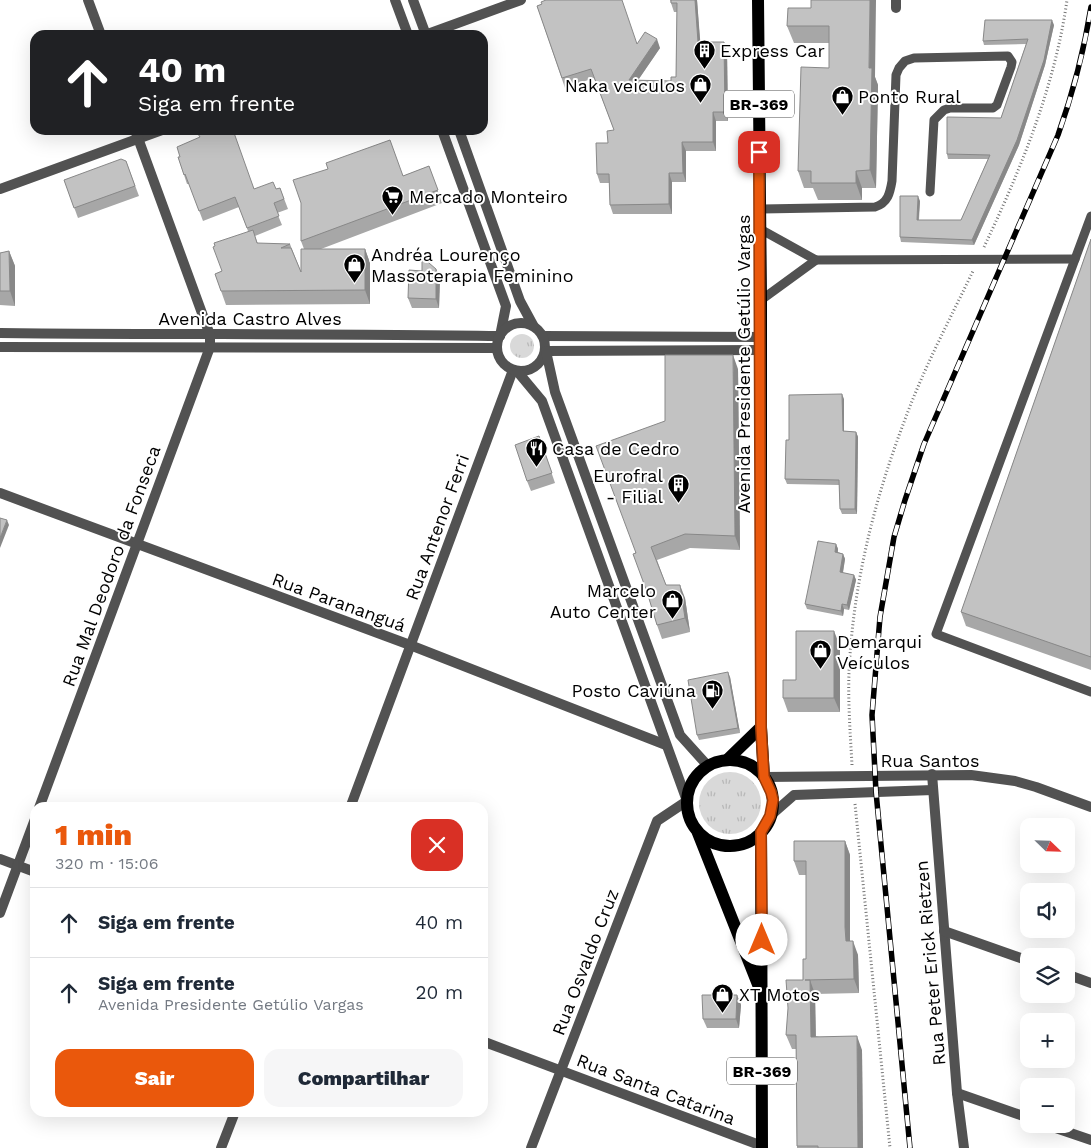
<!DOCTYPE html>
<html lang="pt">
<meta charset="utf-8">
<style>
body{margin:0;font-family:"Work Sans",sans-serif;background:#f6f6f7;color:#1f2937;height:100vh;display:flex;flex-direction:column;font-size:19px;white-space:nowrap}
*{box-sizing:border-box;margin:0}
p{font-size:16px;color:#747a83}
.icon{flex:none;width:28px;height:28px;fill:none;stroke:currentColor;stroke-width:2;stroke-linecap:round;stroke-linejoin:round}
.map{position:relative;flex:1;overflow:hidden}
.details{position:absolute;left:30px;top:802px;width:458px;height:315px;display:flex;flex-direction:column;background:#fff;border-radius:15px;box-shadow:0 5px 20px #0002}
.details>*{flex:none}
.guide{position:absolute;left:30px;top:30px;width:458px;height:105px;border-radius:15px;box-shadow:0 5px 20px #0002;background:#202124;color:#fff;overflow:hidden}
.needle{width:32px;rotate:113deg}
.buttons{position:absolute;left:1020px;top:818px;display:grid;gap:10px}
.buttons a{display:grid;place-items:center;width:55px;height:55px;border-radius:10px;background:#fff;box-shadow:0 5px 20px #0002;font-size:25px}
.pin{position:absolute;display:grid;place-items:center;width:42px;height:42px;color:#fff;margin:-21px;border-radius:10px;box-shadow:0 2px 8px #0006}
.me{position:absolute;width:55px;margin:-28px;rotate:0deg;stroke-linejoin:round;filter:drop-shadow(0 0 4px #0008)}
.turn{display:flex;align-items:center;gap:18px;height:105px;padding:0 25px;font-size:22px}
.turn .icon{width:65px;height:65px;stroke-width:2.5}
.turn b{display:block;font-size:35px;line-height:42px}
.round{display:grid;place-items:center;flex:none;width:52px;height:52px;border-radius:15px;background:#f6f6f7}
.overview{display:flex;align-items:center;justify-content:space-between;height:85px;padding:0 25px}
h1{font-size:30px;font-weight:800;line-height:38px;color:#ea580c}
.button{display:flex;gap:10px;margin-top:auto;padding:10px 25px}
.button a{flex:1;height:58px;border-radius:15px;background:#ea580c;color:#fff;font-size:20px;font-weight:800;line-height:58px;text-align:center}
.button a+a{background:#f6f6f7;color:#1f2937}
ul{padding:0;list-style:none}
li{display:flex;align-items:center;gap:15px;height:70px;padding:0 25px;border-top:1px solid #e0e1e3}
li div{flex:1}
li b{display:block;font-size:19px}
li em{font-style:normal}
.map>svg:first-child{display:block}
.grass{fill:url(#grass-tufts)}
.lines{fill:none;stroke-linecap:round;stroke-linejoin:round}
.path{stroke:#747474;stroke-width:3;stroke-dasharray:1 2.5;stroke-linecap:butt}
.service{stroke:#525252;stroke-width:9}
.minor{stroke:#525252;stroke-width:10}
.tertiary{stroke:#525252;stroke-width:10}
.primary{stroke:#000;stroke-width:12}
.rail-casing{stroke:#000;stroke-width:5.5}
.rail{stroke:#fff;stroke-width:4;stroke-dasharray:11;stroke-linecap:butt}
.wall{fill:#a7a7a7}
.shaded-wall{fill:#888}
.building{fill:#c2c2c2;stroke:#888}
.route-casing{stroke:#983908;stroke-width:12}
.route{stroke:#ea580c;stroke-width:9}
.labels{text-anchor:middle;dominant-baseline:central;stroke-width:4;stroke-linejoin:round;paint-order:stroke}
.shield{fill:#fff;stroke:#4c4c4c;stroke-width:1}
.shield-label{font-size:16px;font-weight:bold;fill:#000}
.poi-label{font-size:18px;fill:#000;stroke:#fff;text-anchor:start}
.street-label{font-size:18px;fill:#000;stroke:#fff}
</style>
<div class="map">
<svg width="1091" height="1148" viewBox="0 0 1091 1148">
<defs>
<pattern id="grass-tufts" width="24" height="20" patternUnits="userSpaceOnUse" patternTransform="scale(1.25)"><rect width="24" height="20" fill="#d9d9d9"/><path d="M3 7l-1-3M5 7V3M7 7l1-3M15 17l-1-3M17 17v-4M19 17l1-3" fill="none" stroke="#b8b8b8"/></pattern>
</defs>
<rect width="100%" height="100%" fill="#fff"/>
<!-- grass -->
<g class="grass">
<circle cx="522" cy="346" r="12"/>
<circle cx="730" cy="803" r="31"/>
</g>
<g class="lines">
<!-- path -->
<g class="path">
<path d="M984 247C1021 169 1055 86 1067 0"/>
<path d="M852 765C850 728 847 692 850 655 856 570 878 488 909 409 927 362 951 317 973 271"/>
<path d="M855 804 890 1148"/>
</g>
<!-- service -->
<g class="service">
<path d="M760 209 875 207C888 203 890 193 892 181L896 75 899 68 905 61 914 58 1008 56 1012 62 1011 67 997 105 993 108H950L944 110 934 120 930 192"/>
<path d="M1091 216 936 634 1091 692"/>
<path d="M760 229 816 260 1075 259"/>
<path d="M761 300 816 260"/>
</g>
<!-- minor -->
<g class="minor">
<path d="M88 0 101 35"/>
<path d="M896 8V0"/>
<path d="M425 35 521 0"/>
<path d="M0 189 162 130"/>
<path d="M0 333C167 335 333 333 500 336"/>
<path d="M543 336 761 337"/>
<path d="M0 347 497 348"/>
<path d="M546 351 761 350"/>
<path d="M0 493 410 645 666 745"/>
<path d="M932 774 957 1093 964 1148"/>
<path d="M764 777 971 775 1015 781 1036 787 1091 807"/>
<path d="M39 808 210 347V335L135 130"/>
<path d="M350 808 513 370"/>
<path d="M770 816 794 795 933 790"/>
<path d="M0 859 35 872"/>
<path d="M0 913 35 819"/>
<path d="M944 931 1029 961"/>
<path d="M1066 974 1091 983"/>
<path d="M482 1041 762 1146"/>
<path d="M957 1093 1029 1118"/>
<path d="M1044 1124 1091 1140"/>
<path d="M221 1148 235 1112"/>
<path d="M531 1148 657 821 687 801"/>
</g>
<!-- tertiary -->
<g class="tertiary">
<path d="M395 0 408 35"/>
<path d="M413 0 426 35"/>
<path d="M442 130 506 306 500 336"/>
<path d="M459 130 520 301 533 325"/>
<circle cx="521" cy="347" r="24"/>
<path d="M546 351 555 392 680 735 708 766"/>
<path d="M517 371 542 401 687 801"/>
</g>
<!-- primary -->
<g class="primary">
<path d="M758 0 761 300V727L764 777"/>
<path d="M727 760 761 727"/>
<circle cx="730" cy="803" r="43"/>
<path d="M761 832 762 1148"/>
<path d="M698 833 759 987"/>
</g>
<defs>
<path id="rail" d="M910 1148 876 792 872 715 880 617 894 537 905 500 924 444 1058 135C1073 93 1084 51 1091 7"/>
</defs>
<!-- rail casing -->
<use href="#rail" class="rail-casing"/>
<!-- rail -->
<use href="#rail" class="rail"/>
</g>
<!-- wall -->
<g class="wall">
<path d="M670 0H697L700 42 727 51 728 121H716V151H686V182H672V214H613L610 205 609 183H600L597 174 608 143 614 130 594 78 565 88 537 6 542 4 637 44 660 48 638 80 671 81 676 77 677 12H674Z"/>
<path d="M811 0 875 77 878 85 876 188H862V200H818L813 188H804L798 171 829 68V43H794L787 26 811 8Z"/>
<path d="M1054 25 1045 65 1019 145 974 245 901 242 900 237 920 201 919 220H961L988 159H948L947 154 1001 118 1026 44 984 45 983 41Z"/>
<path d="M178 157 254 189H276L280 188 288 209 277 213 282 225 255 236 258 244H290L301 272 304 249 301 241 403 176 429 166 442 203 321 249H365L370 263V304L226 305 215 274 222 271 248 231 239 207 203 221 189 184H187Z"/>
<path d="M126 161 139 196 78 218 64 180Z"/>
<path d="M1091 239V670L966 626 961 612Z"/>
<path d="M9 251 15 266V306L0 305V253Z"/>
<path d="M436 269 440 278 439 308H412L408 298 422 271Z"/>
<path d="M738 369 740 550 690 548 657 560 666 585 685 598 690 632 662 639 657 625 635 553 665 421Z"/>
<path d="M844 399V431L856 432 858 437 857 514H842L840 509 839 485 787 484 785 479 789 440Z"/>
<path d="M539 436 555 483 531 491 527 481Z"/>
<path d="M836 544 838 549V552L843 554 845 559 843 573 854 575 856 580 849 610 844 609 843 616 807 609 805 604Z"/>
<path d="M840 646V712H788L783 698 796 680Z"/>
<path d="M730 677 740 733 699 740 697 735Z"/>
<path d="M845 841 850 855V941L858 955 859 993 815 994 816 1036 862 1050 863 1148H797V1146L796 1049H792L786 1035 803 980 806 959V875H799L794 861Z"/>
<path d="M737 995 741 1005 739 1028H707L703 1019Z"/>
</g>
<!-- shaded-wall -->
<g class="shaded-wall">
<path d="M695 0H697L701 51 698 42Z"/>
<path d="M870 0H876L875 77 878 85 876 188 870 170 869 68Z"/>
<path d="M1052 20 1054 25 1045 65 1019 145 974 245 972 240Z"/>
<path d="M657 39 660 48 632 89 629 80Z"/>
<path d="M724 42 727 51 728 121 725 112Z"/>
<path d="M713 112 716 121V151L713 142Z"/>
<path d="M682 142 686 151V182L683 173Z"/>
<path d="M856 171 862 188V200L856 183Z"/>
<path d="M669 173 672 182V214L669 204Z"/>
<path d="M918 196 920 201 918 225 917 220Z"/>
<path d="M365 249 370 263V304L365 290Z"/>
<path d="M9 251 15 266V306L10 291Z"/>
<path d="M436 269 440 278 439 308 436 299Z"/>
<path d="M733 355 738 369 740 550 735 536Z"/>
<path d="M842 394 844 399V436L843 431Z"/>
<path d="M856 432 858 437 857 514 855 509Z"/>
<path d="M7 520 9 525 0 548V538Z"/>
<path d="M836 544 838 549 837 556 835 552Z"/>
<path d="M843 554 845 559 842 577 840 572Z"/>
<path d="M854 575 856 580 849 610 847 605Z"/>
<path d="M680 585 685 598 690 632 685 618Z"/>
<path d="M842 604 844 609 843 616 841 611Z"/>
<path d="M834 631 840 646V712L834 698Z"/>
<path d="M728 672 730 677 740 733 738 728Z"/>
<path d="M845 841 850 855V941H846L845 927Z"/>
<path d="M853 941 858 955 859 993 854 979Z"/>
<path d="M810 980 815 994 816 1051 811 1037Z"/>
<path d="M737 995 741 1005 739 1028 736 1019Z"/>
<path d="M857 1036 862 1050 863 1148H858Z"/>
</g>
<!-- building -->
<g class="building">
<path d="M546 0H622L637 44 645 32 657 39 629 80 671 81V77H676L677 3H671V0H695L698 42H724L725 112H713V142H682L683 173H669V204L610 205 609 174H597L596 143H608L607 131 614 130 591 69 562 78 537 6 542 4 541 2Z"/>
<path d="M811 0H870L869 68H872L870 170 856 171V183H811V171H798L801 67 829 68V26H787L788 8H811Z"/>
<path d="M985 20H1052L1044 60 1017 140 972 240 900 237V196H918L917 220H961L990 155 947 154V117L1001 118 1028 39 983 41Z"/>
<path d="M209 130H233L254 189 273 182 276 189 280 188 284 199 274 203 279 216 247 228 235 197 199 211 185 174 184 175 178 157H180L177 147 200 137 198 134Z"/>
<path d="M390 140 403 176 429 166 438 190 301 241V203L293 180 328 169 326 163Z"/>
<path d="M121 159 126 161 135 186 74 208 64 180Z"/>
<path d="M253 230 257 243 290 244 281 248H291L301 272V249H365V290L221 291 215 274 222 271 213 247 215 246 214 243Z"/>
<path d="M1091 239V657L961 612Z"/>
<path d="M9 251 10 291H0V253Z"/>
<path d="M422 257 436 269V299L408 298 409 270 422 271Z"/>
<path d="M665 355H733L735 536 685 534 651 547 666 585H680L685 618 657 625 647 592 633 554 636 553 596 446 665 421Z"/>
<path d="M842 394 843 431 856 432 855 509H840L839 480 785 479 786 440H789V395Z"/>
<path d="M539 436 552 473 527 481 515 445Z"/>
<path d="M0 518 7 520 0 538Z"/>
<path d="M818 541 836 544 835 552 843 554 840 572 854 575 847 605 842 604 841 611 805 604Z"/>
<path d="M796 631H834V698H783V680H796Z"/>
<path d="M728 672 738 728 697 735 688 680Z"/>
<path d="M794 841H845V927L846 941H853L854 979 805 980H810L811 1037 857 1036 858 1148H818V1146H797L796 1035H786L788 1008 786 980H803V959H806V861H794Z"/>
<path d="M702 995H737L736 1019H703Z"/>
</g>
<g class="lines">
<defs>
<path id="route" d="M759 152 761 728 764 777 771 792 773 800 770 816 761 832 762 940"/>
</defs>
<!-- route casing -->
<use href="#route" class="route-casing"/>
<!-- route -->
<use href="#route" class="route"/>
</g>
<!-- icons -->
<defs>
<symbol id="building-pin" viewBox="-11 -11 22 30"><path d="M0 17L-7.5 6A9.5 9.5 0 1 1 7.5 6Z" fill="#000" stroke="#fff"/><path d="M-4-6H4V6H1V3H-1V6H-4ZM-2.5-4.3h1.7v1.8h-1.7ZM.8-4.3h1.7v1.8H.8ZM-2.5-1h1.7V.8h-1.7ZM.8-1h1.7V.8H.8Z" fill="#fff"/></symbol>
<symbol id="shop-pin" viewBox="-11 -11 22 30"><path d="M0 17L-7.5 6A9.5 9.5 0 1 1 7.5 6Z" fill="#000" stroke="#fff"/><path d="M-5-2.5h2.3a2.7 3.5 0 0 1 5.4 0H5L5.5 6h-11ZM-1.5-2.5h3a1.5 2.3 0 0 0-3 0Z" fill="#fff"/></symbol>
<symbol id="supermarket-pin" viewBox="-11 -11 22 30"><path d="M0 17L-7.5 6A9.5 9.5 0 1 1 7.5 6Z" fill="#000" stroke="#fff"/><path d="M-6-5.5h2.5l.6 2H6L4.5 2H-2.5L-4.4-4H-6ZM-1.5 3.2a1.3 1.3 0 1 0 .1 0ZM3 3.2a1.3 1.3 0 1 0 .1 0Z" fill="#fff"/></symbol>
<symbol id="restaurant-pin" viewBox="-11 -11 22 30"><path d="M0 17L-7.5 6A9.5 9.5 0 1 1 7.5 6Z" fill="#000" stroke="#fff"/><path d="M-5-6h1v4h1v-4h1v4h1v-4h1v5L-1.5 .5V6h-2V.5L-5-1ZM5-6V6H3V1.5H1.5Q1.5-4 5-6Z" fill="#fff"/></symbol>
<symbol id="fuel-pin" viewBox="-11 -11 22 30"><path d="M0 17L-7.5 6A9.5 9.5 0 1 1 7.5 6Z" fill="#000" stroke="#fff"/><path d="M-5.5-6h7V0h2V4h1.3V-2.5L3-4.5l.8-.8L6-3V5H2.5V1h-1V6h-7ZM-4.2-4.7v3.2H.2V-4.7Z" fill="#fff"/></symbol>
</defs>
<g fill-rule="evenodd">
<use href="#building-pin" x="692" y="38" width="25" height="34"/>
<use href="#shop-pin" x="688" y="72" width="25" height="34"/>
<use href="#shop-pin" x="830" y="84" width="25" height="34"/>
<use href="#supermarket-pin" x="380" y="184" width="25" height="34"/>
<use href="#shop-pin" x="342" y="252" width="25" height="34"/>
<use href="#restaurant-pin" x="524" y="436" width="25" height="34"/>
<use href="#building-pin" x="666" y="472" width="25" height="34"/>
<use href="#shop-pin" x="660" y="588" width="25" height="34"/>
<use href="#shop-pin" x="808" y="638" width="25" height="34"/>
<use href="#fuel-pin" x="700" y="678" width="25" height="34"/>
<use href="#shop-pin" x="710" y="982" width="25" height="34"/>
</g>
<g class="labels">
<!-- shield labels -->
<g class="shield">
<rect x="724" y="90.5" width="70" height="27" rx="4"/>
<rect x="727" y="1057.5" width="70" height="27" rx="4"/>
</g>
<g class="shield-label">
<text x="759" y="104">BR-369</text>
<text x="762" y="1071">BR-369</text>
</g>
<!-- poi labels -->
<g class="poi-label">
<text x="720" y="50">Express Car</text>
<text x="685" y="85" text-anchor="end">Naka veiculos</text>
<text x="858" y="96">Ponto Rural</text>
<text x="409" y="196">Mercado Monteiro</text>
<text x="371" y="254">Andréa Lourenço<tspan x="371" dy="21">Massoterapia Feminino</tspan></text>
<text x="552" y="448">Casa de Cedro</text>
<text x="663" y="475" text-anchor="end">Eurofral<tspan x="663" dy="21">- Filial</tspan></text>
<text x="656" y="590" text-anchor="end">Marcelo<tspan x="656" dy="21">Auto Center</tspan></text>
<text x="837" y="641">Demarqui<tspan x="837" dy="21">Veículos</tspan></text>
<text x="696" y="690" text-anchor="end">Posto Caviúna</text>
<text x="739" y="994">XT Motos</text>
</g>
<!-- street labels -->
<g class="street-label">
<text x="250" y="318">Avenida Castro Alves</text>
<text transform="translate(743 364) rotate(-90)">Avenida Presidente Getúlio Vargas</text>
<text transform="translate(437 527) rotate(-70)">Rua Antenor Ferri</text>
<text transform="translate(111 566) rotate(-70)">Rua Mal Deodoro da Fonseca</text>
<text transform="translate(339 602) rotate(20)">Rua Parananguá</text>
<text x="930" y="760">Rua Santos</text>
<text transform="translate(585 962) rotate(-69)">Rua Osvaldo Cruz</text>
<text transform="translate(930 963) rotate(-95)">Rua Peter Erick Rietzen</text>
<text transform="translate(656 1089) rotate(21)">Rua Santa Catarina</text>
</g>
</g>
</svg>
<div class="buttons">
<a><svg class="needle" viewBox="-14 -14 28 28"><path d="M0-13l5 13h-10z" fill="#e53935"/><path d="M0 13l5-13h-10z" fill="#747a83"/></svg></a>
<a><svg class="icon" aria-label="sound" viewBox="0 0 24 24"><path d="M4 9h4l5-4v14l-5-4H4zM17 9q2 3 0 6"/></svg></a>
<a><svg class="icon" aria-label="layers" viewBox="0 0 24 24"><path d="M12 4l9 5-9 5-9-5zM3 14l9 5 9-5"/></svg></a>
<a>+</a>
<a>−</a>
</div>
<div class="pin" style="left:759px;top:152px;background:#d93025"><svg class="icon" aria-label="arrive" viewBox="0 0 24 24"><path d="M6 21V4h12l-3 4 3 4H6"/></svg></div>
<svg class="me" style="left:762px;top:940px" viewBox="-20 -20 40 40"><circle r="19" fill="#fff"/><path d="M0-13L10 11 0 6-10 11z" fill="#ea580c"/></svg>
<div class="guide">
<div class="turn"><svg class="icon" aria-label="ahead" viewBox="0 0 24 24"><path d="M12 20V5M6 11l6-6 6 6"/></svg><div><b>40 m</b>Siga em frente</div></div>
</div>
<section class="details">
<div class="overview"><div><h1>1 min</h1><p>320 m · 15:06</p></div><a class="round" style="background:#d93025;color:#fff"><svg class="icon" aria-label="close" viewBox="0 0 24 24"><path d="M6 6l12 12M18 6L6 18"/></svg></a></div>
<ul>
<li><svg class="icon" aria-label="ahead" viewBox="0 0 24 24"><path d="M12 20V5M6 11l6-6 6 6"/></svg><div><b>Siga em frente</b></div><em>40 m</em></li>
<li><svg class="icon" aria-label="ahead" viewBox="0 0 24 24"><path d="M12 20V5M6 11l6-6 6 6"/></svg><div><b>Siga em frente</b><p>Avenida Presidente Getúlio Vargas</p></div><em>20 m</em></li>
</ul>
<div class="button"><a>Sair</a><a>Compartilhar</a></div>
</section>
</div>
